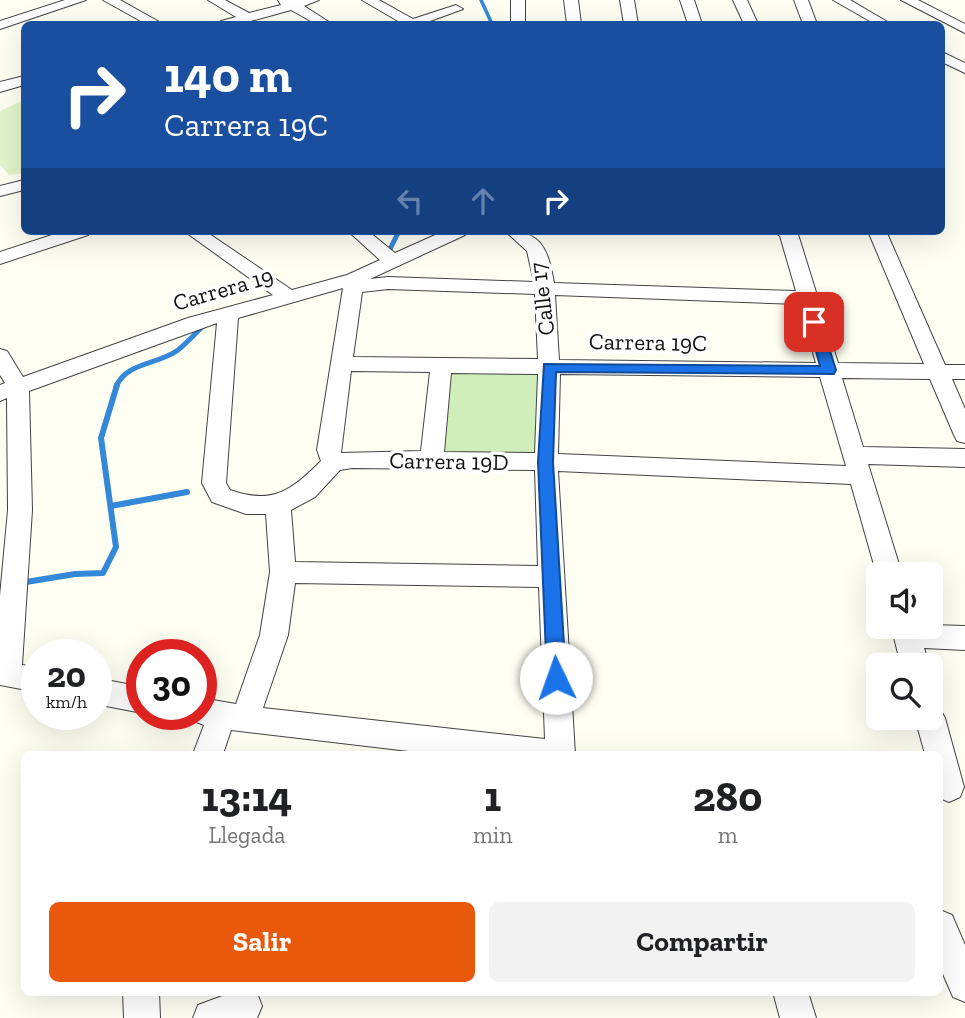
<!DOCTYPE html>
<html lang="es">
<style>
body{margin:0;font-family:"Zilla Slab",serif;background:#f2f2f2;color:#202124;height:100vh;display:flex;flex-direction:column;font-size:26px;white-space:nowrap}
*{box-sizing:border-box;margin:0}
p{font-size:23px;color:#757577}
.icon{flex:none;width:38px;height:38px;fill:none;stroke:currentColor;stroke-width:2;stroke-linecap:round;stroke-linejoin:round}
.map{position:relative;flex:1;overflow:hidden}
.drawer{position:absolute;left:21px;top:751px;width:922px;height:245px;display:flex;flex-direction:column;background:#fff;border-radius:10px;box-shadow:0 7px 28px #0002}
.drawer>*{flex:none}
.guide{position:absolute;left:21px;top:21px;width:924px;height:214px;border-radius:10px;box-shadow:0 7px 28px #0002;background:#1a4fa0;color:#fff;overflow:hidden}
.fabs{position:absolute;left:866px;top:562px;display:grid;gap:14px}
.fabs a{display:grid;place-items:center;width:77px;height:77px;border-radius:10px;background:#fff;box-shadow:0 7px 28px #0002;font-size:35px}
.speed{position:absolute;left:21px;top:639px;display:flex;gap:14px;font-size:35px;font-weight:700;text-align:center}
.speed>*{display:grid;place-content:center;width:91px;height:91px;border-radius:50%;background:#fff;box-shadow:0 7px 28px #0002;line-height:1}
.speed small{font-size:18px;font-weight:400}
.speed .limit{border:10px solid #d22;background:#fff;color:#111}
.pin{position:absolute;display:grid;place-items:center;width:60px;height:60px;color:#fff;margin:-30px;border-radius:14px;box-shadow:0 4px 10px #0006}
.me{position:absolute;width:77px;margin:-38px;rotate:357deg;stroke-linejoin:round;filter:drop-shadow(0 0 5px #0008)}
.turn{display:flex;align-items:center;gap:24px;height:147px;padding:0 28px;font-size:32px}
.turn .icon{width:91px;height:91px;stroke-width:2.5}
.turn b{display:block;font-size:49px;line-height:60px}
.lanes{display:flex;align-items:center;height:66px;padding:0 28px;background:#0003;justify-content:center;gap:35px;direction:ltr}
.lanes .off{opacity:.35}
.eta{display:flex;justify-content:space-evenly;align-items:center;height:119px;text-align:center}
.eta b{font-size:42px;font-weight:700;line-height:49px}
.button{display:flex;gap:14px;margin-top:auto;padding:14px 28px}
.button a{flex:1;height:80px;border-radius:10px;background:#ea580c;color:#fff;font-size:28px;font-weight:700;line-height:80px;text-align:center}
.button a+a{background:#f2f2f2;color:#202124}
.map>svg:first-child{display:block}
.green{fill:#cfeeb9}
.pitch{fill:#e2f4cb}
.lines{fill:none;stroke-linecap:round;stroke-linejoin:round}
.stream-far2{stroke:#3488d8;stroke-width:3.5}
.stream-far1{stroke:#3488d8;stroke-width:5}
.stream{stroke:#3488d8;stroke-width:6}
.minor-casing{stroke:#434343;stroke-width:2}
.minor{fill:#fff;fill-rule:evenodd}
.route{fill:#1a73e8;stroke:#114b97;stroke-width:2}
.labels{text-anchor:middle;dominant-baseline:central;stroke-width:7;stroke-linejoin:round;paint-order:stroke}
.street-label{font-size:23px;fill:#101010;stroke:#fff}
</style>
<div class="map">
<svg width="965" height="1018" viewBox="0 0 965 1018">
<rect width="100%" height="100%" fill="#fffef3"/>
<!-- green -->
<path class="green" d="M445 369 539 371 540 458 438 456Z"/>
<!-- pitch -->
<path class="pitch" d="M24 100V173L9 175 0 165V111Z"/>
<g class="lines">
<!-- stream-far2 -->
<path class="stream-far2" d="M481 0 492 24"/>
<!-- stream-far1 -->
<g class="stream-far1">
<path d="M389 251 399 231"/>
<path d="M116 387C126 362 158 365 178 350 187 343 195 334 203 326"/>
</g>
<!-- stream -->
<g class="stream">
<path d="M111 506 187 492"/>
<path d="M26 582 75 574 103 573 116 547 101 438 117 385"/>
</g>
<defs>
<g id="minor">
<path d="M65 0H86L0 29V21Z"/>
<path d="M103 0H120L163 24H146Z"/>
<path d="M208 0H225L249 13 281 5 278 0H319L304 6 332 24H316L291 10 240 24H219L221 21 236 17Z"/>
<path d="M362 0H379L413 19 456 5 463 9 422 24H403Z"/>
<rect x="511" y="0" width="14" height="24"/>
<path d="M564 0H578L581 24H567Z"/>
<path d="M620 0H634L638 24H624Z"/>
<path d="M680 0H694L702 24H688Z"/>
<path d="M733 0H747L758 24H744Z"/>
<path d="M794 0H808L817 24H803Z"/>
<path d="M833 0H850L891 24H875Z"/>
<path d="M901 0H918L965 24V33Z"/>
<path d="M942 52 965 63V73L942 62Z"/>
<path d="M24 76V85L0 92V82Z"/>
<path d="M24 180V190L0 196V186Z"/>
<path d="M64 231H91L88 235 0 264V252Z"/>
<path d="M184 231H205L292 290 347 275 380 260 348 231H368L395 253 444 231H468L465 235 370 279 388 277 534 282 527 251 505 231C542 231 548 249 554 283L796 291 780 236 773 231H797L838 363 924 364 868 231H886L945 365H965V379H952L965 409V443L957 441 954 435 930 379 842 378 863 447 965 449V467L868 464 902 574H878V579L851 484 558 471 575 754H434L231 730 223 754H193L204 725 191 720 188 714H201V698L236 704 260 635 270 572 266 514H246L212 502 202 483 217 323 29 391 32 510 22 665 37 667V692L0 685V596L8 510 7 398 0 401V385L5 383 0 375V349L7 351 23 377 188 318 273 295ZM343 288 317 450 321 461C291 491 272 505 230 490L226 483 238 318ZM388 289 535 294 538 359 353 357 362 292ZM555 295 799 304 816 363 559 360ZM351 371 430 372 421 451 341 453ZM451 373 538 374 535 453 444 452ZM560 374 820 377 846 466 558 454ZM352 468 535 470 538 566 295 562 291 510 315 497 340 470ZM295 583 539 587 545 739 263 708 288 635Z"/>
<path d="M931 625 965 626V650L924 648 929 665H901L891 626Z"/>
<path d="M96 678 142 687V713L96 704Z"/>
<path d="M931 705 940 709 945 718 964 787 960 797 949 802 940 798V754H925L915 718H931Z"/>
<path d="M940 910 952 915 965 945V1002L953 997 940 967Z"/>
<path d="M123 992H159L160 1018H124Z"/>
<path d="M233 992 257 993 262 1006 257 1018H193L198 1005Z"/>
<path d="M773 992H808L816 1018H780Z"/>
</g>
</defs>
<!-- minor casing -->
<use href="#minor" class="minor-casing"/>
<!-- minor -->
<use href="#minor" class="minor"/>
</g>
<!-- route -->
<path class="route" d="M814 318 821 322 836 370 834 374 556 372 553 462 566 678 563 684 556 686 550 684 547 678 538 462 544 364 820 366 808 322Z"/>
<g class="labels">
<!-- street labels -->
<g class="street-label">
<text transform="translate(223 289) rotate(-16)">Carrera 19</text>
<text transform="translate(542 299) rotate(-97)">Calle 17</text>
<text transform="translate(648 342) rotate(1)">Carrera 19C</text>
<text transform="translate(449 461) rotate(1)">Carrera 19D</text>
</g>
</g>
</svg>
<div class="fabs">
<a><svg class="icon" aria-label="sound" viewBox="0 0 24 24"><path d="M4 9h4l5-4v14l-5-4H4zM17 9q2 3 0 6"/></svg></a>
<a><svg class="icon" aria-label="search" viewBox="0 0 24 24"><circle cx="10" cy="10" r="6"/><path d="M15 15l6 6"/></svg></a>
</div>
<div class="speed"><div>20<small>km/h</small></div><div class="limit">30</div></div>
<div class="pin" style="left:814px;top:322px;background:#d93025"><svg class="icon" aria-label="arrive" viewBox="0 0 24 24"><path d="M6 21V4h12l-3 4 3 4H6"/></svg></div>
<svg class="me" style="left:556px;top:678px" viewBox="-20 -20 40 40"><circle r="19" fill="#fff"/><path d="M0-13L10 11 0 6-10 11z" fill="#1a73e8"/></svg>
<div class="guide">
<div class="turn"><svg class="icon" aria-label="right" viewBox="0 0 24 24"><path d="M7 20v-9h11M14 6l5 5-5 5"/></svg><div><b>140 m</b>Carrera 19C</div></div>
<div class="lanes"><svg class="icon off" aria-label="left" viewBox="0 0 24 24"><path d="M17 20v-9H6M10 6l-5 5 5 5"/></svg><svg class="icon off" aria-label="ahead" viewBox="0 0 24 24"><path d="M12 20V5M6 11l6-6 6 6"/></svg><svg class="icon" aria-label="right" viewBox="0 0 24 24"><path d="M7 20v-9h11M14 6l5 5-5 5"/></svg></div>
</div>
<section class="drawer">
<div class="eta">
<div><b>13:14</b><p>Llegada</p></div>
<div><b>1</b><p>min</p></div>
<div><b>280</b><p>m</p></div>
</div>
<div class="button"><a>Salir</a><a>Compartir</a></div>
</section>
</div>
